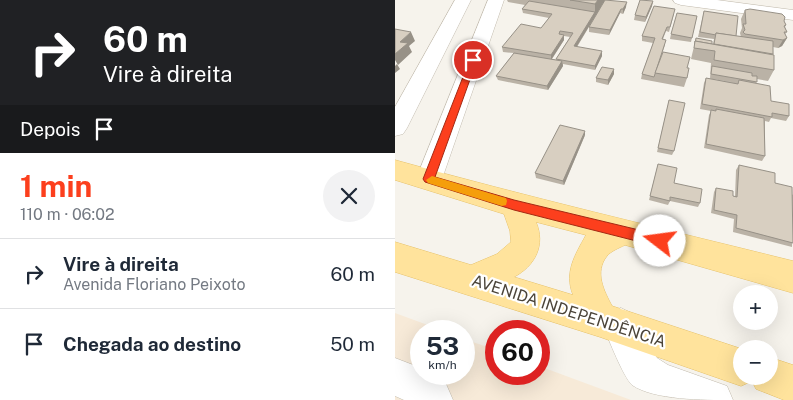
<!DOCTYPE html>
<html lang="pt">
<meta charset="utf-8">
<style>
body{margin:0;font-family:"Public Sans",sans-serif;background:#f2f2f3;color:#1f2937;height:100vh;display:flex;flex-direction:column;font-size:19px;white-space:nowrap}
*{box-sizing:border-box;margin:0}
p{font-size:16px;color:#747a83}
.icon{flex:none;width:28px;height:28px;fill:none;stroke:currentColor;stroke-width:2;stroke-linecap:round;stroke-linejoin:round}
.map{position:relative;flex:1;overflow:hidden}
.side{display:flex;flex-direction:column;background:#fff;width:395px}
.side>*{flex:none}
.banner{background:#202124;color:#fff;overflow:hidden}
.tools{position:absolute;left:338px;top:285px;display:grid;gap:10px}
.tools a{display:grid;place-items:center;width:45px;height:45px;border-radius:50%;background:#fff;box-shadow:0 5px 20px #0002;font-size:25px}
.speed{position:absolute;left:15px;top:320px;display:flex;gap:10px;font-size:25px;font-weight:700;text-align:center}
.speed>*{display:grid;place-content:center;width:65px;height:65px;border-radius:50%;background:#fff;box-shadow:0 5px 20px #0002;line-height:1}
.speed small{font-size:12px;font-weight:400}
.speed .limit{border:8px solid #d22;background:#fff;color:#111}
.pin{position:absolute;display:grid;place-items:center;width:42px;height:42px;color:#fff;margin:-21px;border:2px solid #fff;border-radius:50%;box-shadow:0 1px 5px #0007}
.me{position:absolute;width:55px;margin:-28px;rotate:285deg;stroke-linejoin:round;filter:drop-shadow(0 0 4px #0008)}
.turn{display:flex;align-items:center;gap:18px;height:105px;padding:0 20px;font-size:22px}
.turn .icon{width:65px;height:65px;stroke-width:2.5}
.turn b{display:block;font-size:35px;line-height:42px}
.then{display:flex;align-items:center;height:48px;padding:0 20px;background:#0003;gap:10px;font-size:19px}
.round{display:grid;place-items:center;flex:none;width:52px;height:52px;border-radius:26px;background:#f2f2f3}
.summary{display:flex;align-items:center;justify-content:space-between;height:85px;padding:0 20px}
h1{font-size:30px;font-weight:700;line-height:38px;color:#fc3f1d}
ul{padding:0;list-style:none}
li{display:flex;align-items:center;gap:15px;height:70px;padding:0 20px;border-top:1px solid #e0e1e3}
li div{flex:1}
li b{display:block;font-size:19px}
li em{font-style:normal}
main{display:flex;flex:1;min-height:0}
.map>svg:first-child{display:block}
.commercial{fill:#f7ead8}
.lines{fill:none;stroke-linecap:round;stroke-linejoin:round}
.minor-casing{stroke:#c2bbae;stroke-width:1}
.major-casing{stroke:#e6c16a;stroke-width:1}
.minor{fill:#fff;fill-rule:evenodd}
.major{fill:#ffe39c;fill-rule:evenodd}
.wall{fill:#bab2a6;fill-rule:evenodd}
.shaded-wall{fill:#979187}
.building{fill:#d8cfc1;stroke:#979187}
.route{fill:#fc3f1d;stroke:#a42913}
.slow{fill:#f59e0b}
.labels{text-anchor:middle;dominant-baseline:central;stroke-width:4.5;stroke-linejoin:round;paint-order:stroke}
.near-street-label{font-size:16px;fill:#4b4439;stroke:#fff}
</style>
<main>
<section class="side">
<div class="banner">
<div class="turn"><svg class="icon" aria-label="right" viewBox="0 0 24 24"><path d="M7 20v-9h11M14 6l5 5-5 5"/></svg><div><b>60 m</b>Vire à direita</div></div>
<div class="then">Depois<svg class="icon" aria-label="arrive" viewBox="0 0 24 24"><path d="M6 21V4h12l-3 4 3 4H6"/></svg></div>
</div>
<div class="summary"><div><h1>1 min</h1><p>110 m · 06:02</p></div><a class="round"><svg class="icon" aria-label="close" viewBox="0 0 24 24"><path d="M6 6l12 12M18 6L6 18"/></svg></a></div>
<ul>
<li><svg class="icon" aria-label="right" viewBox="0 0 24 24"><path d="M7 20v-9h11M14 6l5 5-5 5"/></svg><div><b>Vire à direita</b><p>Avenida Floriano Peixoto</p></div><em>60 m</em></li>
<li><svg class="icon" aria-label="arrive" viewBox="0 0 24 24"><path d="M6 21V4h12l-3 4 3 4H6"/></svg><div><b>Chegada ao destino</b></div><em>50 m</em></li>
</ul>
</section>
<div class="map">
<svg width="398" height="400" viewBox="0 0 398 400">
<rect width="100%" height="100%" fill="#f6f3ec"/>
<!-- commercial -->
<path class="commercial" d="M0 313 49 331H26V374H69V339L101 350V374H144V366L236 400H0Z"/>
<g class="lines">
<defs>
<g id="minor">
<path d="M60 0H76L12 128 8 134 0 136V107Z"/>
<path d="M93 0H109L47 179 43 186 34 190 25 186 21 179Z"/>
<path d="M278 0H322L398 10V20L286 5 280 3Z"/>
<path d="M226 308 238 314 262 358 273 365 332 386 338 400C308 400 259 400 237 385 228 376 214 340 208 326L214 314Z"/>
<path d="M0 358 26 368V374H39L48 377 58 400H9L0 396Z"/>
</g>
<path id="major" d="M0 160C132 197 265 228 398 261V293L230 245C224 248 216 251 212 256 199 272 209 291 217 306L347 349 346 376H374V357L398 365V400H389L361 389 357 381 346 386 205 337 0 272V242L76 265 102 254 116 242 115 231 109 214 0 180ZM141 222 191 235C180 255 169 272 178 295L119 277C140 266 151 245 141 222Z"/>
</defs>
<!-- minor casing -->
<use href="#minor" class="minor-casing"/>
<!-- major casing -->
<use href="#major" class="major-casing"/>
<!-- minor -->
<use href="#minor" class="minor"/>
<!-- major -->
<use href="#major" class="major"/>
</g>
<!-- wall -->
<g class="wall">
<path d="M112 0H210L182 47 207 56 200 70 168 64V66L153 90 103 80 101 76 119 53 108 52 107 47 146 28 154 18 128 13 127 9 130 5 113 2ZM169 36 175 37 161 59 162 60 157 59 169 40Z"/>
<path d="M210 0 231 7 228 14 225 13 214 35 194 32V27Z"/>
<path d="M258 1 257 6 250 22 239 20 240 15Z"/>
<path d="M350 10 389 21 391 25 390 27 392 32 390 34 392 38 387 46 383 48 378 47 379 70 373 81 362 79 361 83 376 101 394 116 391 121 376 118 374 122 370 121V156L367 161 309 148 314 115 316 111 305 109 309 83 311 78 342 83 315 79 316 63 296 59 301 38 318 44 319 39 303 37 309 11 341 36 346 37 345 33 347 28 346 19Z"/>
<path d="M279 14 274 32 271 31 268 39 270 45 265 59 292 68V78L289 87 246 79 247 74 258 43 247 41V36Z"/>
<path d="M302 16 296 42 275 39 276 34Z"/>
<path d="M219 69V74L213 85 201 82V78Z"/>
<path d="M274 100 279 151 277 155 262 152Z"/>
<path d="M190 135 169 185 141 178 140 173Z"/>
<path d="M263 164 279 183 305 203 303 207 275 201 273 205 254 200Z"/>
<path d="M344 165 380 183 398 195 397 247 338 232 339 219 316 213 319 192 321 188 340 197 341 170Z"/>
</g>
<!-- shaded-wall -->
<g class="shaded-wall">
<path d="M203 0H210L179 51V46L200 12V4Z"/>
<path d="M258 1 257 6 250 22 251 17Z"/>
<path d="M232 2 231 7 228 14V9Z"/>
<path d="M226 9 225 13 214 35 215 30Z"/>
<path d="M16 32 20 41 14 46 17 52 3 65 0 60V54L5 42Z"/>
<path d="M169 35V40L156 60V55Z"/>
<path d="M392 38 387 46 383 48 388 40Z"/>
<path d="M207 51V56L200 70V66Z"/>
<path d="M167 61 168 66 153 90 152 86Z"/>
<path d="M2 64 5 69 0 73V66Z"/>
<path d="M219 69V74L213 85V80Z"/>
<path d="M190 131V135L169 185 168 181Z"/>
</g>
<!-- building -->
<g class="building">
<path d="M175 0H203L200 4Z"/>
<path d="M210 0 232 2 228 9H226L215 30 194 27Z"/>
<path d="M245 0 258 1 251 17 240 15Z"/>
<path d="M134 1 200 12 179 46 207 51 200 66 161 59 178 33 165 31 164 34 169 35 156 55 107 47 126 24 146 28 157 14 127 9Z"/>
<path d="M259 6 280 9 275 27H272L267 39 271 40 259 77 247 74 260 38 247 36Z"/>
<path d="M355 9 387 14 390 17 389 21 391 25 389 26 392 32H389L392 38 388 40 350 34 348 32 350 30 348 24H351L350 10Z"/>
<path d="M309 11 343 16 341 36 321 33V35L305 32Z"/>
<path d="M282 13 302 16 297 38 276 34Z"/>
<path d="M0 29 16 32 5 42 13 43 0 54Z"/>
<path d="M321 33 378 41V54L319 44Z"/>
<path d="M301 38 317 41V44L300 41V44Z"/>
<path d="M300 41 379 55V70L319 60 320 51 299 48Z"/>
<path d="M268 52 295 57 292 68H294L292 78 260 73Z"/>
<path d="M119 53 167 61 152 86 101 76Z"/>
<path d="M317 66 357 73V76H362V82L316 74Z"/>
<path d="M207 67 219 69 213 80 201 78Z"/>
<path d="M311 78 343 84 344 80 375 86 376 101 394 104V116L377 113V117L307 104Z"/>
<path d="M274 100 290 103 279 151 263 148Z"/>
<path d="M321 109 369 118 370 156 311 144 316 110 321 111Z"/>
<path d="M165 125 190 131 168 181 140 173Z"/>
<path d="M263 164 282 168 279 183 307 189 305 203 275 197V201L255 196Z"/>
<path d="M344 165 380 173V183L397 187 398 243 341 228 342 215 319 210 321 188 338 191V196L342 197Z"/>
</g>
<!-- route -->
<path class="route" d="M75 59 82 60 40 177 119 200 265 235 269 237 271 241 269 245 265 247 119 210 30 182 28 179Z"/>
<!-- slow -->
<path class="slow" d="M37 176 107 197 111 198 112 201 111 205 107 206 33 183 31 180Z"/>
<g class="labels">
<!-- near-street labels -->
<g class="near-street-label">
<text transform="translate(174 311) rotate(18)">AVENIDA INDEPENDÊNCIA</text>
</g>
</g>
</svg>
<div class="tools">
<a>+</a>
<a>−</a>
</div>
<div class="speed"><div>53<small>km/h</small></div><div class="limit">60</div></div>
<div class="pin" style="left:78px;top:60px;background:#d93025"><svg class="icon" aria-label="arrive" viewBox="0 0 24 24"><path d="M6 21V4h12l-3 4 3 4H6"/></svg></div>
<svg class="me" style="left:265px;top:241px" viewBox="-20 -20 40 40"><circle r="19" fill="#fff"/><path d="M0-13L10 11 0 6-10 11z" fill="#fc3f1d"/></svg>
</div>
</main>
